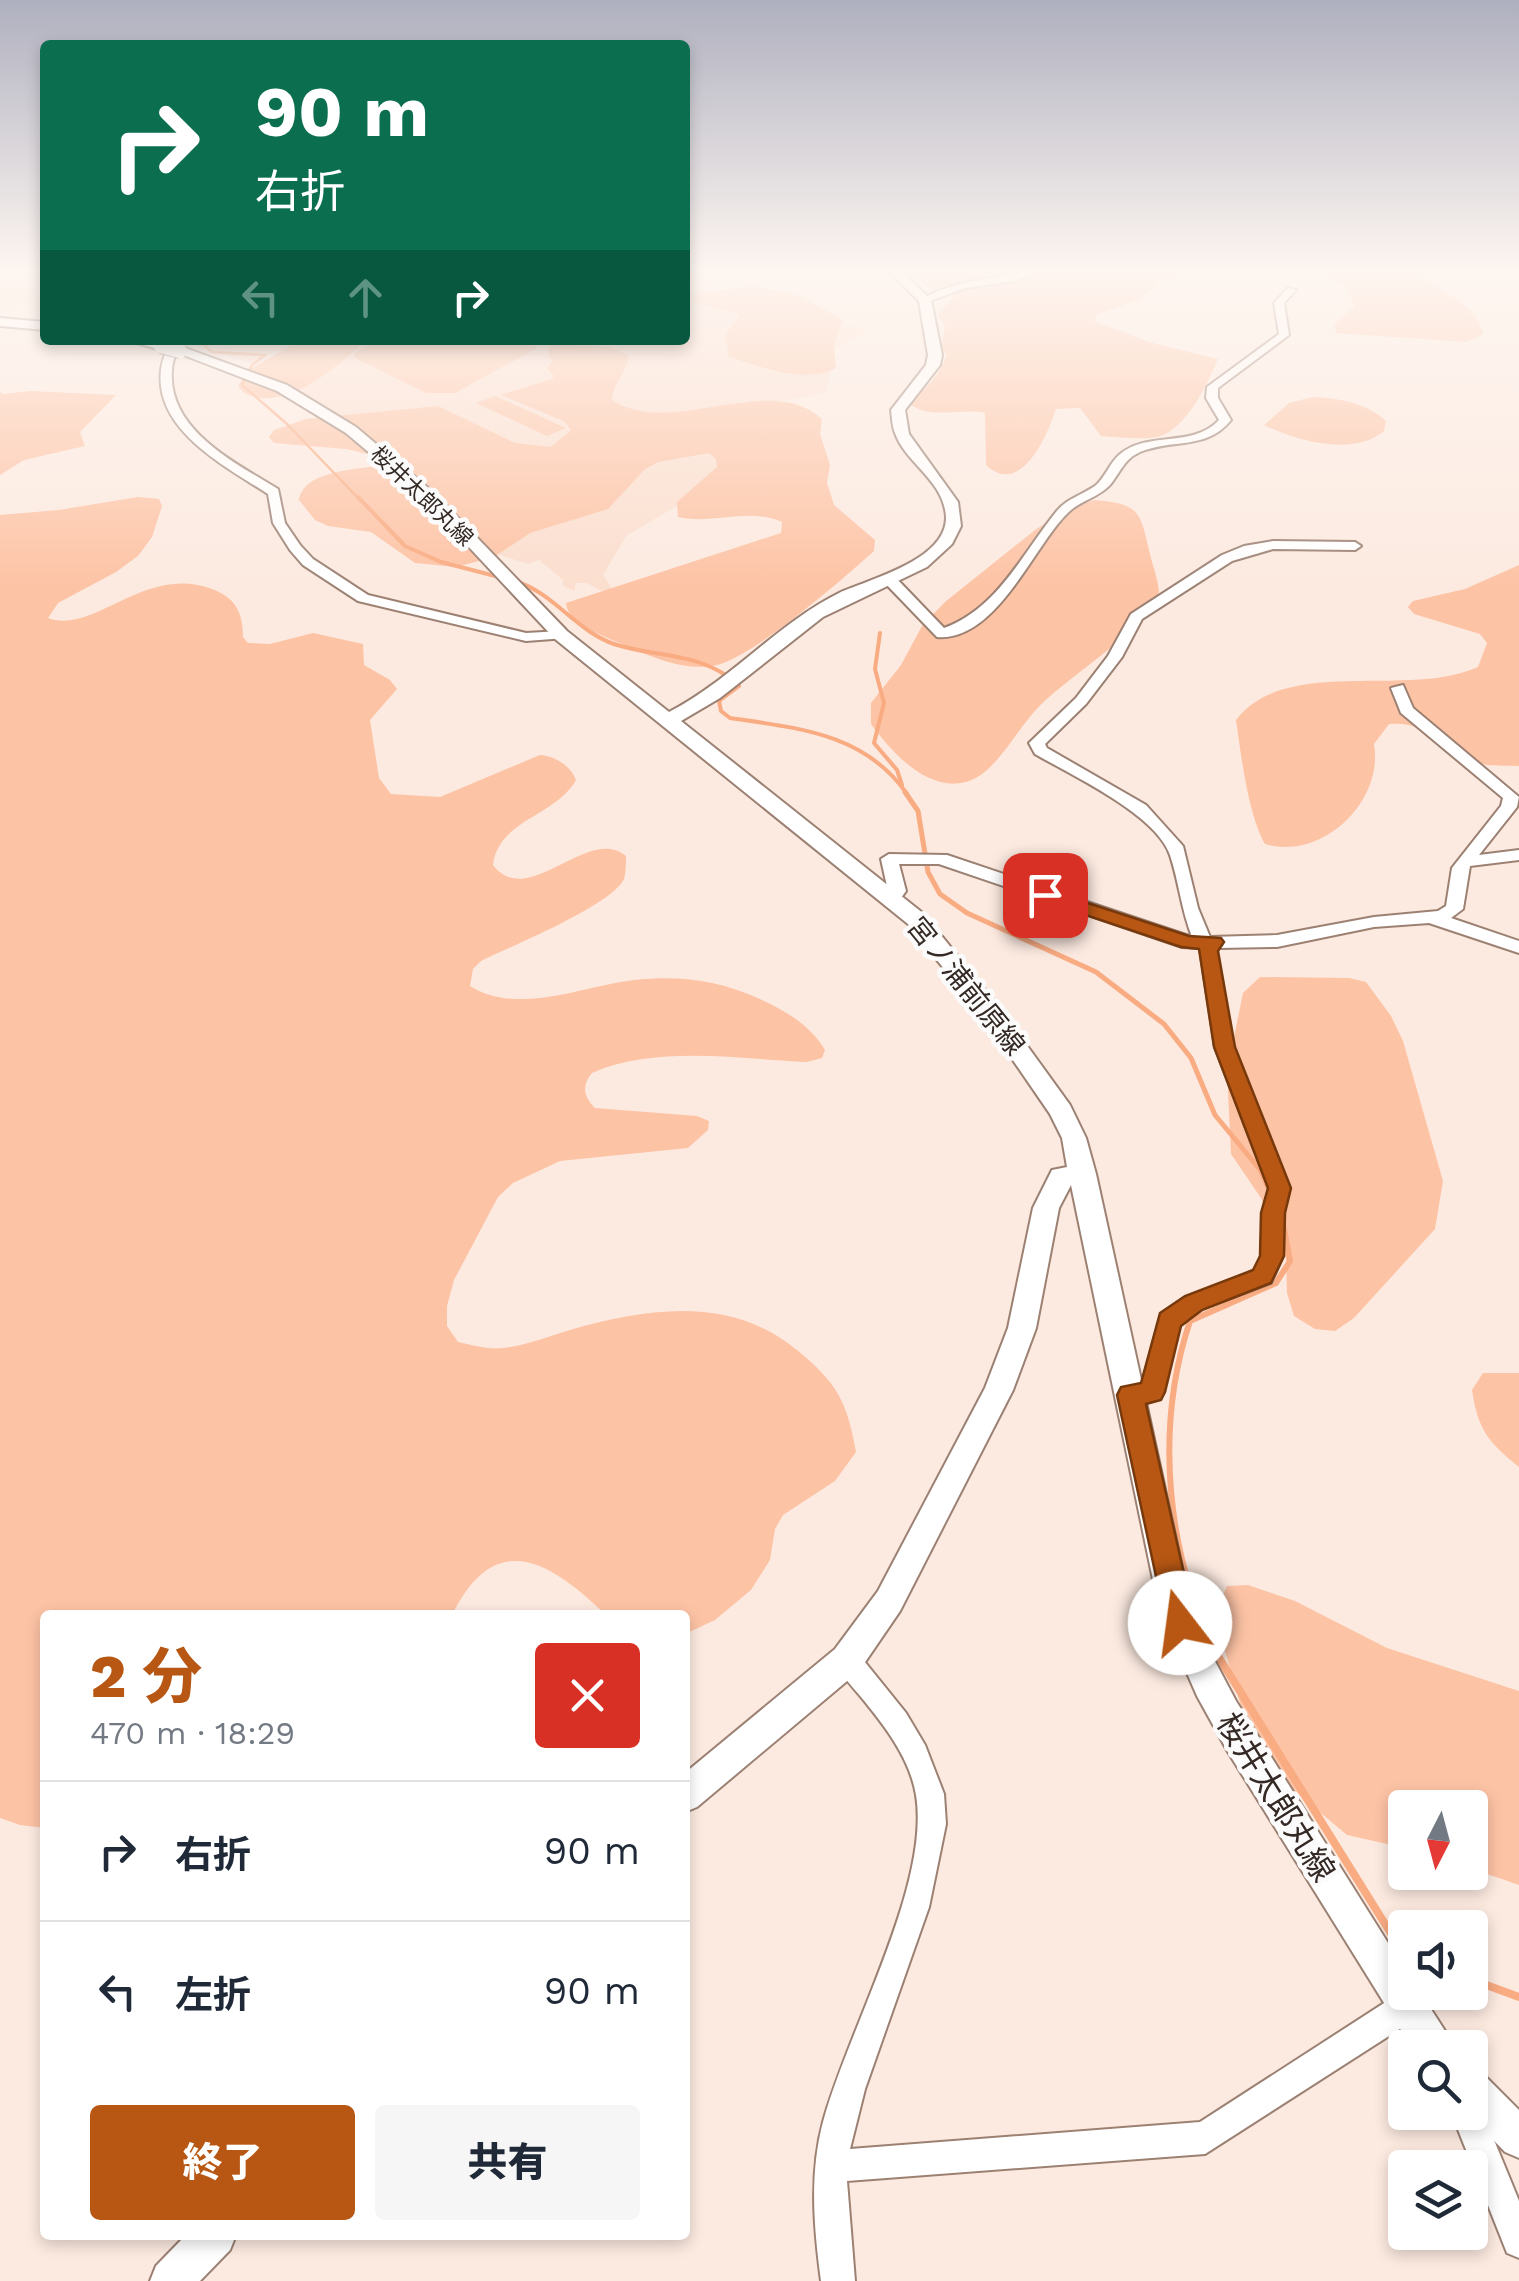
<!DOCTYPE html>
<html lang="ja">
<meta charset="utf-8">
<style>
body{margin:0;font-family:"Work Sans","Noto Sans JP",sans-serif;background:#f6f6f7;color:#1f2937;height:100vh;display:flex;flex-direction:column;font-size:38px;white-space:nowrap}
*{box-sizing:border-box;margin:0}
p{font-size:32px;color:#747a83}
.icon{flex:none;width:55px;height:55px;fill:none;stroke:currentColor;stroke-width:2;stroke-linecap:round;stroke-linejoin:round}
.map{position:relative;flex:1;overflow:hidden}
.panel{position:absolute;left:40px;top:1610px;width:650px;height:630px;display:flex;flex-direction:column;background:#fff;border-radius:10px;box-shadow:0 5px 15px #0003}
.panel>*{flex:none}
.hud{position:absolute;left:40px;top:40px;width:650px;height:305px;border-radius:10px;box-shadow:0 5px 15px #0003;background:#0b6e4f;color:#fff;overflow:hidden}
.needle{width:65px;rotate:186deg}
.fabs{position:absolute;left:1388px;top:1790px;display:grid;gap:20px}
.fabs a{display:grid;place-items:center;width:100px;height:100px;border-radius:10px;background:#fff;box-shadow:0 5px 15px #0003;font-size:50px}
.pin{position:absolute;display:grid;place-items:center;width:85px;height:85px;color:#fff;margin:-42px;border-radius:20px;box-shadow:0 5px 15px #0006}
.me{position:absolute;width:110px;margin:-55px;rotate:345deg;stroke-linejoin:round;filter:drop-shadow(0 0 8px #0008)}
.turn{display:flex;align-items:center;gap:35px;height:210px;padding:0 50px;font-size:45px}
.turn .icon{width:130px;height:130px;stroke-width:2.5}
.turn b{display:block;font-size:70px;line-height:85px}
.lanes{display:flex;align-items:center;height:95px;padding:0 50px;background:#0003;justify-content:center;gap:50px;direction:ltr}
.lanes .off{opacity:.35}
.round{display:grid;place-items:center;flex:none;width:105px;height:105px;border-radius:10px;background:#f6f6f7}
.summary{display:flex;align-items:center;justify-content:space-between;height:170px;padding:0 50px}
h1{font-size:60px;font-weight:800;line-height:75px;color:#b75713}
.button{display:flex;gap:20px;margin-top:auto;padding:20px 50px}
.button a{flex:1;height:115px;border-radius:10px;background:#b75713;color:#fff;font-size:40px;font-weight:800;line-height:115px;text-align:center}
.button a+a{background:#f6f6f7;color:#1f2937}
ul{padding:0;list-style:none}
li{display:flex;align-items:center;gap:30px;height:140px;padding:0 50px;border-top:2px solid #e0e1e3}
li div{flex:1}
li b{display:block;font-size:38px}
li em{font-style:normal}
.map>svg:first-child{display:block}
.built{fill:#fbdece}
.green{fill:#fdc3a5}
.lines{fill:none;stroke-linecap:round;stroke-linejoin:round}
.stream-far4{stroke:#f9ab82;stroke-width:2.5}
.stream-far3{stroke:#f9ab82;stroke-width:4}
.stream-far2{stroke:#f9ab82;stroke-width:5}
.stream-far1{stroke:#f9ab82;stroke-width:6}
.stream{stroke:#f9ab82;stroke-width:8}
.minor-casing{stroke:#9c8173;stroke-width:4}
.major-casing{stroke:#9c8173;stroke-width:4}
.minor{fill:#fff;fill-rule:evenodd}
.major{fill:#fff;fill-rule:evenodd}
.major-bridge-casing{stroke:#9c8173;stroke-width:16;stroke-linecap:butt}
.major-bridge{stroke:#fff;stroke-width:14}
.route{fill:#b75713;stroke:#77390c;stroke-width:2.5}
.labels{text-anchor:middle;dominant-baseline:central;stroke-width:9;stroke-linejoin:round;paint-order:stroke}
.far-street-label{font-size:22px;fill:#342924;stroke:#fbfbfb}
.street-label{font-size:28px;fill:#342924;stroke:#fbfbfb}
.near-street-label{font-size:32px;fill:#342924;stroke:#fbfbfb}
</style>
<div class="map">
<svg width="1519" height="2281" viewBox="0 0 1519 2281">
<rect width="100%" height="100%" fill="#fceae0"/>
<!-- built -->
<g class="built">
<path d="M0 269H45V313L21 304 0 307Z"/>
<path d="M685 269H731L707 273 711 279 701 289 821 323 865 328 866 332 829 353 825 371 831 372 825 393 774 402 743 401 704 413 754 437 692 497 626 536 603 575 620 601 587 583H575V591L563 586V580L539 560 528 564 490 552 363 433 286 383 287 352 274 351 261 362 250 363 187 344 190 340H685Z"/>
</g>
<!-- green -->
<g class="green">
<path d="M910 269H1417L1419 277C1442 290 1478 306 1483 334L1467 342 1336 333 1334 325 1355 306 1345 286 1325 274 1195 273 1162 280 1138 300 1098 314 1094 321 1149 342 1218 359C1207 385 1186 430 1157 437 1140 440 1119 437 1101 436L1080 408 1056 409C1048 434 1021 498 986 465L985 413C961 407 928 421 909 403L908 400C930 387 938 377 947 354L941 350 945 326 938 315 956 293 928 288Z"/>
<path d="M754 286 798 295 843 320 834 344 836 368C807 385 759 366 729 357L725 335 740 315 685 299 689 294Z"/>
<path d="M300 340H367C340 364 283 416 243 392L238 386 249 370Z"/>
<path d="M375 340H528L537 348 455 393H426L355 358 354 353Z"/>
<path d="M554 344 610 347 628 355C629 371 613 381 612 400 670 439 770 370 822 419L820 434 830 465 827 483 834 505 875 540 874 551C843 579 753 657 717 665 681 673 644 653 612 640 596 632 568 624 566 603L781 533 782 522C749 507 713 525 678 517L677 502 717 467 716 459 709 453 658 462 644 470 608 509 530 533 494 557 456 567 415 563 371 532 328 526 315 520 299 500C304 470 356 470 383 465L390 459 346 449 274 443 269 437 274 430 306 419 438 406 515 443 551 447 571 430 564 421 501 395 552 379 554 376 547 368 553 360 548 357 549 346Z"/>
<path d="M0 390 2 394 31 391 116 395 80 432 85 446 24 460 0 475Z"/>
<path d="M495 396 566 428 547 436 476 403Z"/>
<path d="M1313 397C1338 398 1367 403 1386 421L1384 431C1354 457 1296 441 1264 425L1289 403Z"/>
<path d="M138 497 159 499 162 506 152 537 138 556 116 572 58 603 48 618C95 635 144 564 212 589 236 598 243 613 243 637L248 643 270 644 313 633 363 644 364 665 390 680 397 689 370 720 379 778 391 794 440 797 540 755C555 756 571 766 576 780 556 816 498 820 493 865 528 911 588 824 626 856 626 862 626 873 624 879 611 906 509 947 481 961L473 969 470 986C517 1016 583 986 634 980 680 975 718 980 760 999 785 1010 811 1026 825 1050L822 1058 807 1062C738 1059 657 1045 592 1073 581 1086 584 1097 595 1108L697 1116 709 1121 708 1130 688 1148 560 1161 513 1183 498 1197 454 1280 447 1306V1326L458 1342C472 1345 489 1350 503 1348 525 1346 549 1336 570 1330 648 1308 730 1295 797 1350 837 1383 847 1401 856 1452L835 1481 783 1515 775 1529 770 1560 751 1590 715 1620 685 1634V1615H606C551 1562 496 1526 452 1615H45V1828L20 1825 0 1818V515L59 510Z"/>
<path d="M1095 500C1141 504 1140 512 1150 554 1154 571 1160 583 1159 601 1127 639 1087 665 1049 697 1026 717 1014 741 995 762 950 813 899 763 871 724V703L901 665 922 626 945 602 1035 530 1067 509Z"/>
<path d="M1519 565V766C1506 765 1490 767 1478 763 1442 751 1430 720 1389 724L1374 744C1384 802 1322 861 1265 844 1248 814 1241 755 1236 720 1286 655 1407 699 1478 667L1487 643 1480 634 1414 614 1408 607 1413 601 1465 589Z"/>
<path d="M1260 977 1349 978 1366 982 1391 1016 1403 1041 1443 1181 1435 1229 1354 1318 1335 1331 1315 1329 1294 1316 1287 1293 1286 1258 1261 1198 1231 1154 1227 1071 1243 993Z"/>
<path d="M1483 1373H1519V1467C1488 1442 1478 1430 1472 1390Z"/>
<path d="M1248 1585 1295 1601 1387 1648 1519 1691V1885L1470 1868V1808H1405V1848L1347 1835 1285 1783 1245 1721 1222 1640 1219 1605 1227 1586Z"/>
</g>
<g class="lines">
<!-- stream-far4 -->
<path class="stream-far4" d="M204 345 212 352 265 355 252 365 242 385 287 424 360 500"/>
<!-- stream-far3 -->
<g class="stream-far3">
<path d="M358 497 405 546 441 562 499 577"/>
<path d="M515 581C554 593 576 631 614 644 653 657 692 652 727 676"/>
<path d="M880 633 875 669 884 703 874 743 897 770 902 785"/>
<path d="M736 683 739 686 719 701 721 711 730 718C797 728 865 733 907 794"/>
</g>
<!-- stream-far2 -->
<path class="stream-far2" d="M905 792 918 811 928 872 940 894 967 913 1096 972 1164 1024 1191 1058 1215 1115 1262 1172"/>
<!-- stream-far1 -->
<g class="stream-far1">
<path d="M1261 1170 1270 1191"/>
<path d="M1219 1658C1166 1557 1154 1429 1190 1321L1276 1283 1290 1261 1282 1219"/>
</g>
<!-- stream -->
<g class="stream">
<path d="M1218 1656 1405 1956"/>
<path d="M1470 1979 1519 1997"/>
</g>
<defs>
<g id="minor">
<path d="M1031 269H1046L1014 281 965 288 925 303 920 300C954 279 994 281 1031 269Z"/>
<path d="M1288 288 1296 290 1284 303 1289 335 1218 388V398L1231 420C1206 451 1173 438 1140 452 1124 459 1120 473 1110 485 1099 497 1083 500 1071 510 1035 541 998 642 937 637L884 582V576H894L944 628C998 608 1022 554 1056 512 1066 499 1082 495 1095 486 1105 478 1109 464 1119 455 1147 430 1192 449 1219 420L1206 398 1207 387 1279 334 1274 303Z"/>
<path d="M171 340H181C178 350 172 360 172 370 167 430 236 463 278 489L285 523 300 545 313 559 368 595 526 633 561 631 568 635 566 638 526 641 358 601 303 565 290 550 273 523 268 494C225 466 154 430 161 370 162 360 167 349 171 340Z"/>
<path d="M1273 541 1355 542 1361 546 1355 550 1273 549 1232 561 1142 619 1122 657 1086 704 1045 744 1047 748 1146 805 1183 846 1198 908 1210 937 1277 935 1374 917 1438 911 1446 906 1452 868 1501 806 1503 798 1401 713 1391 688 1403 685 1413 708 1519 797 1517 807 1479 855 1519 850V860L1470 866 1463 909 1451 918 1519 941V953L1429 923 1374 927 1277 947 1219 948 1216 951 1233 1047 1289 1188 1283 1213V1256L1271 1283 1202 1309 1179 1325 1160 1399 1130 1405 1122 1402 1118 1395 1122 1388 1142 1384 1161 1314 1186 1297 1255 1271 1261 1256 1263 1213 1269 1188 1215 1047 1200 948 1182 947 939 864H899L906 891 898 902H886L883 898 888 891 881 859 889 854 947 855 1192 937C1181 909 1179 882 1170 855 1156 814 1071 775 1035 754L1029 743 1076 698 1108 656 1131 614 1222 555 1244 546Z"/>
<path d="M847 1648 856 1651 906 1713 925 1745 944 1794 946 1824 929 1907 865 2089 850 2149 1200 2122 1395 1996 1405 1992 1417 1996 1421 2007 1417 2018 1205 2154 847 2181 855 2281H821C814 2229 809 2174 823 2122 847 2032 931 1884 916 1795 910 1758 884 1725 861 1697 851 1685 840 1674 834 1660L838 1651Z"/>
<path d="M1470 2097 1478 2101 1519 2201V2258L1507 2253 1451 2112H1470Z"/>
</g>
<g id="major">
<path d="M887 269H900L931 300 942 355 940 365 905 410 909 434 958 502 961 526 952 544 927 567 823 617 720 698 681 721 924 914 1002 1011 1070 1105 1086 1138 1096 1174 1188 1594 1208 1648 1236 1701 1405 1970V1992H1420L1456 2048H1413L1404 2035 1228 1752 1197 1696 1166 1625 1156 1594 1071 1185 1059 1208 1036 1328 1013 1390 900 1611 859 1671 697 1807 685 1812V1773L835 1649 878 1591 985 1388 1008 1328 1033 1208 1052 1170 1067 1167 1062 1138 1050 1114 986 1021 908 924 555 639 424 499 346 433 277 391 173 351 185 348 287 385 356 427 434 493 567 631 669 712C731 680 777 624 839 593 870 579 947 560 946 517 944 480 906 464 895 433 892 426 892 417 891 410L926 365 928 355 919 301Z"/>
<path d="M0 318 45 322V330L0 326Z"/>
<path d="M126 340H151L168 346 161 350Z"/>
<path d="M1470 2069 1484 2075 1519 2110V2158L1505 2152 1466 2112H1470Z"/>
<path d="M186 2235H236L230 2250 200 2281H150L156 2266Z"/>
</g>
</defs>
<!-- minor casing -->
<use href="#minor" class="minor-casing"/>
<!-- major casing -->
<use href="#major" class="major-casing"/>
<!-- minor -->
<use href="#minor" class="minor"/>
<!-- major -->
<use href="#major" class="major"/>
<defs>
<path id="major-bridge" d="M161 346 180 351"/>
</defs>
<!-- major-bridge casing -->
<use href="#major-bridge" class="major-bridge-casing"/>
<!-- major-bridge -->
<use href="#major-bridge" class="major-bridge"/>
</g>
<!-- sky -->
<linearGradient id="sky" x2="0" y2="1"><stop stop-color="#afb0bf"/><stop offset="0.46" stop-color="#fef6f1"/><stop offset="1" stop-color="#fef6f1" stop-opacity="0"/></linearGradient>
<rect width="1519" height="588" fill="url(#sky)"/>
<!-- route -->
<path class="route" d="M1045 889 1189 936 1221 938 1224 942 1218 951 1235 1047 1291 1188 1285 1213 1284 1256 1271 1283 1202 1310 1181 1326 1165 1392 1161 1400 1146 1404 1195 1623 1191 1632 1180 1636 1170 1632 1166 1623 1117 1395 1121 1387 1141 1383 1160 1313 1185 1296 1253 1270 1260 1256 1261 1213 1268 1188 1214 1047 1199 949 1181 947 1038 899 1036 895Z"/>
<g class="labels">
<!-- far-street labels -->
<g class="far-street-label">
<text transform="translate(422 496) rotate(44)">桜井太郎丸線</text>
</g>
<!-- street labels -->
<g class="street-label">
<text transform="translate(966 986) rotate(51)">宮ノ浦前原線</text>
</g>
<!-- near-street labels -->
<g class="near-street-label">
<text transform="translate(1276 1797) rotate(58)">桜井太郎丸線</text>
</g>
</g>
</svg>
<div class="fabs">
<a><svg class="needle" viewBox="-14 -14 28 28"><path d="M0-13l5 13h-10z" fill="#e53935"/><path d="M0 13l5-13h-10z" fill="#747a83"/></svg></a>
<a><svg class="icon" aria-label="sound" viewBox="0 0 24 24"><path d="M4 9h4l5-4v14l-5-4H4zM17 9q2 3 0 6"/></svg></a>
<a><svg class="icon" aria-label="search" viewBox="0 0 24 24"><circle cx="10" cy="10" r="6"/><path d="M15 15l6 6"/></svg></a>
<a><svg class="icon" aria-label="layers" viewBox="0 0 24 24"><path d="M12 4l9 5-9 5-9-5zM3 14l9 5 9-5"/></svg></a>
</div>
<div class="pin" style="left:1045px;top:895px;background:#d93025"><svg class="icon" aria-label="arrive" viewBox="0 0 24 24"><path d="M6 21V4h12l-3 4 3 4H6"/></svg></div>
<svg class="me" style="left:1180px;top:1623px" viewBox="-20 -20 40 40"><circle r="19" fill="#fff"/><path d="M0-13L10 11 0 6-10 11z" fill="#b75713"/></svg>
<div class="hud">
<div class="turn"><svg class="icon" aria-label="right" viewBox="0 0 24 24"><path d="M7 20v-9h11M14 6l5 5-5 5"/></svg><div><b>90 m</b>右折</div></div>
<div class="lanes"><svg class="icon off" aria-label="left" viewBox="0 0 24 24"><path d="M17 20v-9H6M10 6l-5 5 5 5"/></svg><svg class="icon off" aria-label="ahead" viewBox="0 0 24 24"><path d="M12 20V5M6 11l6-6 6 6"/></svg><svg class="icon" aria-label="right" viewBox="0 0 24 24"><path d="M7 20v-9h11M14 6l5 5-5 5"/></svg></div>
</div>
<section class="panel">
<div class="summary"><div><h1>2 分</h1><p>470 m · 18:29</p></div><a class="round" style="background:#d93025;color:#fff"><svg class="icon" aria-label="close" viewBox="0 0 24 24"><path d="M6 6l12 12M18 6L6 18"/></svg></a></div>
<ul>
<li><svg class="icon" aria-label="right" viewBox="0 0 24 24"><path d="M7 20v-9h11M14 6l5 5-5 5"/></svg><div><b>右折</b></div><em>90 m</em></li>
<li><svg class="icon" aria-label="left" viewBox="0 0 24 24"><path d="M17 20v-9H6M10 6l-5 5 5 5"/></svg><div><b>左折</b></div><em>90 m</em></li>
</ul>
<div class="button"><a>終了</a><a>共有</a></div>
</section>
</div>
